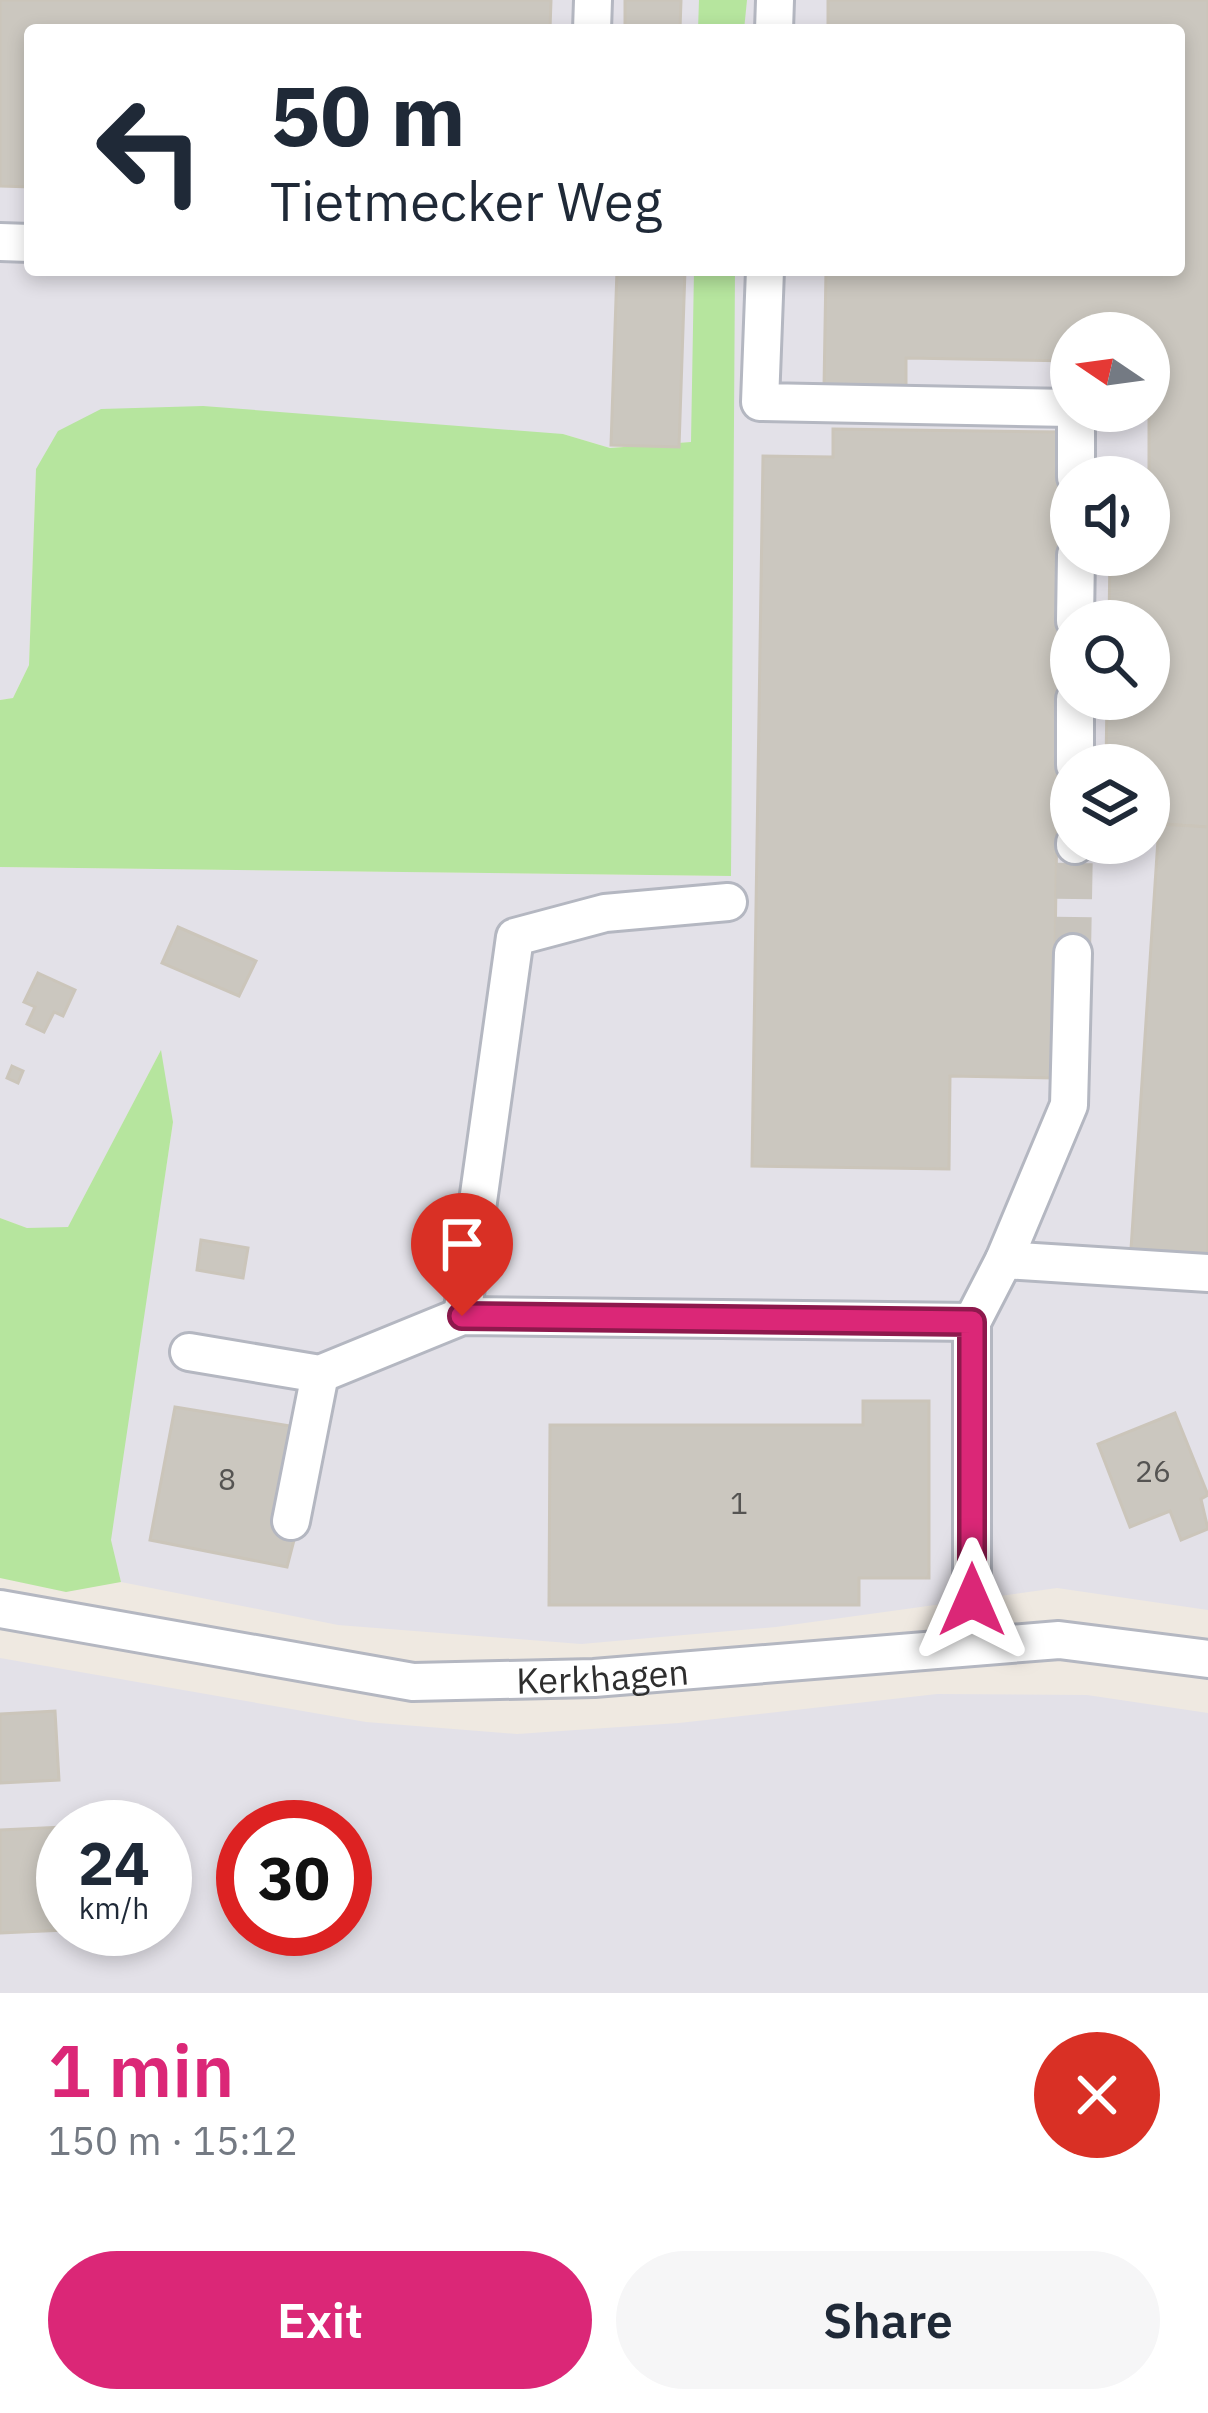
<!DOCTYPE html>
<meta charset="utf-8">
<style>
body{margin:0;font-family:"IBM Plex Sans",sans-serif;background:#f6f6f7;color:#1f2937;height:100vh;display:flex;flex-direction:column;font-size:45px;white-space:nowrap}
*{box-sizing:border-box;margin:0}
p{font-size:39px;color:#747a83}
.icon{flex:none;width:66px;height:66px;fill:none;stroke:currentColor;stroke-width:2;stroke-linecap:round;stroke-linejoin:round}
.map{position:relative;height:1993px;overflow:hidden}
.sheet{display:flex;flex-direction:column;background:#fff;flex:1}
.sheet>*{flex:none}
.hud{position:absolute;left:24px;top:24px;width:1161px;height:252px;border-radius:12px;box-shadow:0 6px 18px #0003;background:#fff;color:#1f2937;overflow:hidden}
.needle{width:78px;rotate:283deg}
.buttons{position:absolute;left:1050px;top:312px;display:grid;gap:24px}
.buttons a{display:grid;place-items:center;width:120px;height:120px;border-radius:50%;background:#fff;box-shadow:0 6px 18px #0003;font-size:60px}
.speed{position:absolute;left:36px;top:1800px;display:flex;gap:24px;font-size:60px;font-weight:700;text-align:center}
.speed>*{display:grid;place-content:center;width:156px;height:156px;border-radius:50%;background:#fff;box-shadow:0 6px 18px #0003;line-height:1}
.speed small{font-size:30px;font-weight:400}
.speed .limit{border:18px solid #d22;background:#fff;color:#111}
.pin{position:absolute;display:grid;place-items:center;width:102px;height:102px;color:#fff;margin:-123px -51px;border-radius:50% 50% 50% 0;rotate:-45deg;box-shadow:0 0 12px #0007}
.pin .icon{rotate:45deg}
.me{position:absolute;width:132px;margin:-66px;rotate:0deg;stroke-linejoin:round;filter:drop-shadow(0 0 9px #0008)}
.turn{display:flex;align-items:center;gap:42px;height:252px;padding:0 48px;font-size:54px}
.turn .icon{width:156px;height:156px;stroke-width:2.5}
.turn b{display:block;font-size:84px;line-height:102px}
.round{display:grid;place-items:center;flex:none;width:126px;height:126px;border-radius:63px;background:#f6f6f7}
.overview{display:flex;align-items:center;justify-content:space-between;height:204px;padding:0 48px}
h1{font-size:72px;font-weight:600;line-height:90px;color:#db2777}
.primary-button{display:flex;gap:24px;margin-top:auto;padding:24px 48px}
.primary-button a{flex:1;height:138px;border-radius:72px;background:#db2777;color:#fff;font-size:48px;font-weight:600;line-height:138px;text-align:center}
.primary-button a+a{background:#f6f6f7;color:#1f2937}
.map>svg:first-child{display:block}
.industrial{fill:#e3e1e8;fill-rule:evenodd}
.green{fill:#b6e59e}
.building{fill:#cbc7bf;stroke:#cbc5ba;stroke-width:3}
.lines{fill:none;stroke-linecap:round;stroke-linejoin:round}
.minor-tunnel{stroke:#c8c4bd;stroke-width:36;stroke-dasharray:36 18;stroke-linecap:butt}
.minor-casing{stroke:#b4b7c1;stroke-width:42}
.minor{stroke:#fff;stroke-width:36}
.route-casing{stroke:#8e194d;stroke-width:30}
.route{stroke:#db2777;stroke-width:21}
.labels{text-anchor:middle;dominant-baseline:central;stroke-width:12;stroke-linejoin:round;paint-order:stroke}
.number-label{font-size:30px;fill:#555452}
.street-label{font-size:36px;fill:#2e2e2e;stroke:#fff}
</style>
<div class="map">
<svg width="1208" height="1993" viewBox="0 0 1208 1993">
<rect width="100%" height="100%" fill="#efe9e1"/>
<!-- industrial -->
<g class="industrial">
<path d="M0 0H1208V1610L1057 1588 776 1627 581 1644 338 1625 121 1582 110 1540 173 1122 160 1052 68 1228H27L0 1218V867L730 876 733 439 610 448 563 434 36 469 29 665 13 698 0 700ZM30 30H1179V270H30ZM1071 333H1149V411H1071ZM1071 477H1149V555H1071ZM1071 621H1149V699H1071ZM1071 765H1149V843H1071Z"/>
<path d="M0 1658 366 1722 517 1734 679 1723 937 1694 1087 1695 1208 1713V1993H0ZM63 1827H165V1929H63ZM243 1827H345V1929H243Z"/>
</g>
<!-- green -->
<g class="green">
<path d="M699 0H747L744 30H698Z"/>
<path d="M694 270H735L731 876 0 867V700L13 698 29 665 36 469 58 431 101 409 203 406 563 434 610 448 691 442Z"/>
<path d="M161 1050 173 1122 111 1540 121 1582 66 1592 0 1578V1218L27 1228 68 1227Z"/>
</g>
<!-- building -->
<g class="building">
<path d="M0 0H551L550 30H30V187L0 186Z"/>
<path d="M625 0H681L680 30H625Z"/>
<path d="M828 0H1208V827L1149 823V765H1106L1107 699H1149V621H1109L1110 555H1149V333H1071V361L906 358V389L824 388 826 270H1179V30H828Z"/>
<path d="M617 270H685L679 447 611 445Z"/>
<path d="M833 429 1063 432 1053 1078 950 1076 949 1169 752 1166 763 456 833 457Z"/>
<path d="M1159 824 1208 827V1254L1131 1249Z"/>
<path d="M178 927 256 961 239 996 162 963Z"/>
<path d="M38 973 75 990 63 1016 54 1012 44 1032 27 1024 35 1007 24 1002Z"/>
<path d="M12 1066 23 1071 18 1083 7 1078Z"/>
<path d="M201 1240 248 1248 243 1278 197 1270Z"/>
<path d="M863 1401H929V1578H859V1605H549L550 1425H863Z"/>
<path d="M175 1407 302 1428 286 1530 294 1540 287 1567 150 1540Z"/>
<path d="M1175 1413 1208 1495 1201 1499 1208 1529 1181 1540 1170 1511 1130 1527 1098 1444Z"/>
<path d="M55 1711 59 1780 0 1783V1714Z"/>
<path d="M146 1823V1827H65Z"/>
<path d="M63 1827V1929H88L0 1933V1830Z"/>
</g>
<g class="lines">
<!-- minor-tunnel -->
<path class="minor-tunnel" d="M1073 953 1075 845"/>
<defs>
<g id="minor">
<path d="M592 30 593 0"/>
<path d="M774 30 775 0"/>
<path d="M0 242 30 243"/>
<path d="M765 270 760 402 1071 408"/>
<path d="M1076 477V411"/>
<path d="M1075 621 1076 555"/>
<path d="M1075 765V699"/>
<path d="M1075 845V843"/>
<path d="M1004 1260 1208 1273"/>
<path d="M462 1316 515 937 605 913 728 902"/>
<path d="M189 1352 320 1374 462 1316 972 1322"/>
<path d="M291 1521 320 1374"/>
<path id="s1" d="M0 1609 413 1682 594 1678 1059 1640 1208 1659"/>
<path d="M972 1646V1322L1004 1260 1069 1105 1073 953"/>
</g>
</defs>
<!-- minor casing -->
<use href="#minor" class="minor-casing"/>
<!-- minor -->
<use href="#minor" class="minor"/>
</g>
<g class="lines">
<defs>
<path id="route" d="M462 1316 972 1322V1600"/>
</defs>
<!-- route casing -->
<use href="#route" class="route-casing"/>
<!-- route -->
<use href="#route" class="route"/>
</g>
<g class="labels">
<!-- number labels -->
<g class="number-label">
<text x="1153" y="1470">26</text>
<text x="227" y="1478">8</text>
<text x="739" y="1502">1</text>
</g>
<!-- street labels -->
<g class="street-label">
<text stroke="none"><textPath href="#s1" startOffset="609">Kerkhagen</textPath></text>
</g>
</g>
</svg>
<div class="buttons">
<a><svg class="needle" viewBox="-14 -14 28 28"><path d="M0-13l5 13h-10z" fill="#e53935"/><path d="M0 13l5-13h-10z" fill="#747a83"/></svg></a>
<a><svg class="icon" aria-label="sound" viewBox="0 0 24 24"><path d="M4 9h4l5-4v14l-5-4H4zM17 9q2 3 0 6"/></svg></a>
<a><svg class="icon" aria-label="search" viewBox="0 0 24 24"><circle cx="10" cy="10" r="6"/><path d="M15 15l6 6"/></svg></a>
<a><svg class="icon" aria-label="layers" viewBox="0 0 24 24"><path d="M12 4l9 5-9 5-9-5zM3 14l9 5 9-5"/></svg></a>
</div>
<div class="speed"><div>24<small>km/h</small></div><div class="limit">30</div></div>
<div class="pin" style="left:462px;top:1316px;background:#d93025"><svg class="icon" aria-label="arrive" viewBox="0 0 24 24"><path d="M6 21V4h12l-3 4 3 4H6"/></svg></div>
<svg class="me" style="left:972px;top:1600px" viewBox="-20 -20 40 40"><path d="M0-17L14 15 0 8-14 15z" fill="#db2777" stroke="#fff" stroke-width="4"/></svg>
<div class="hud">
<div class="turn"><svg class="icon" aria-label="left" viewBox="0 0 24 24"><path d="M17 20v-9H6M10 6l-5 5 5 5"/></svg><div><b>50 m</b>Tietmecker Weg</div></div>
</div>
</div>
<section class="sheet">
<div class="overview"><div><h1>1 min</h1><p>150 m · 15:12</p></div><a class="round" style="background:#d93025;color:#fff"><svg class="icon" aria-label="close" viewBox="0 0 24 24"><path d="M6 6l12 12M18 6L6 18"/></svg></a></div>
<div class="primary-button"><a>Exit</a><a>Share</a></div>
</section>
